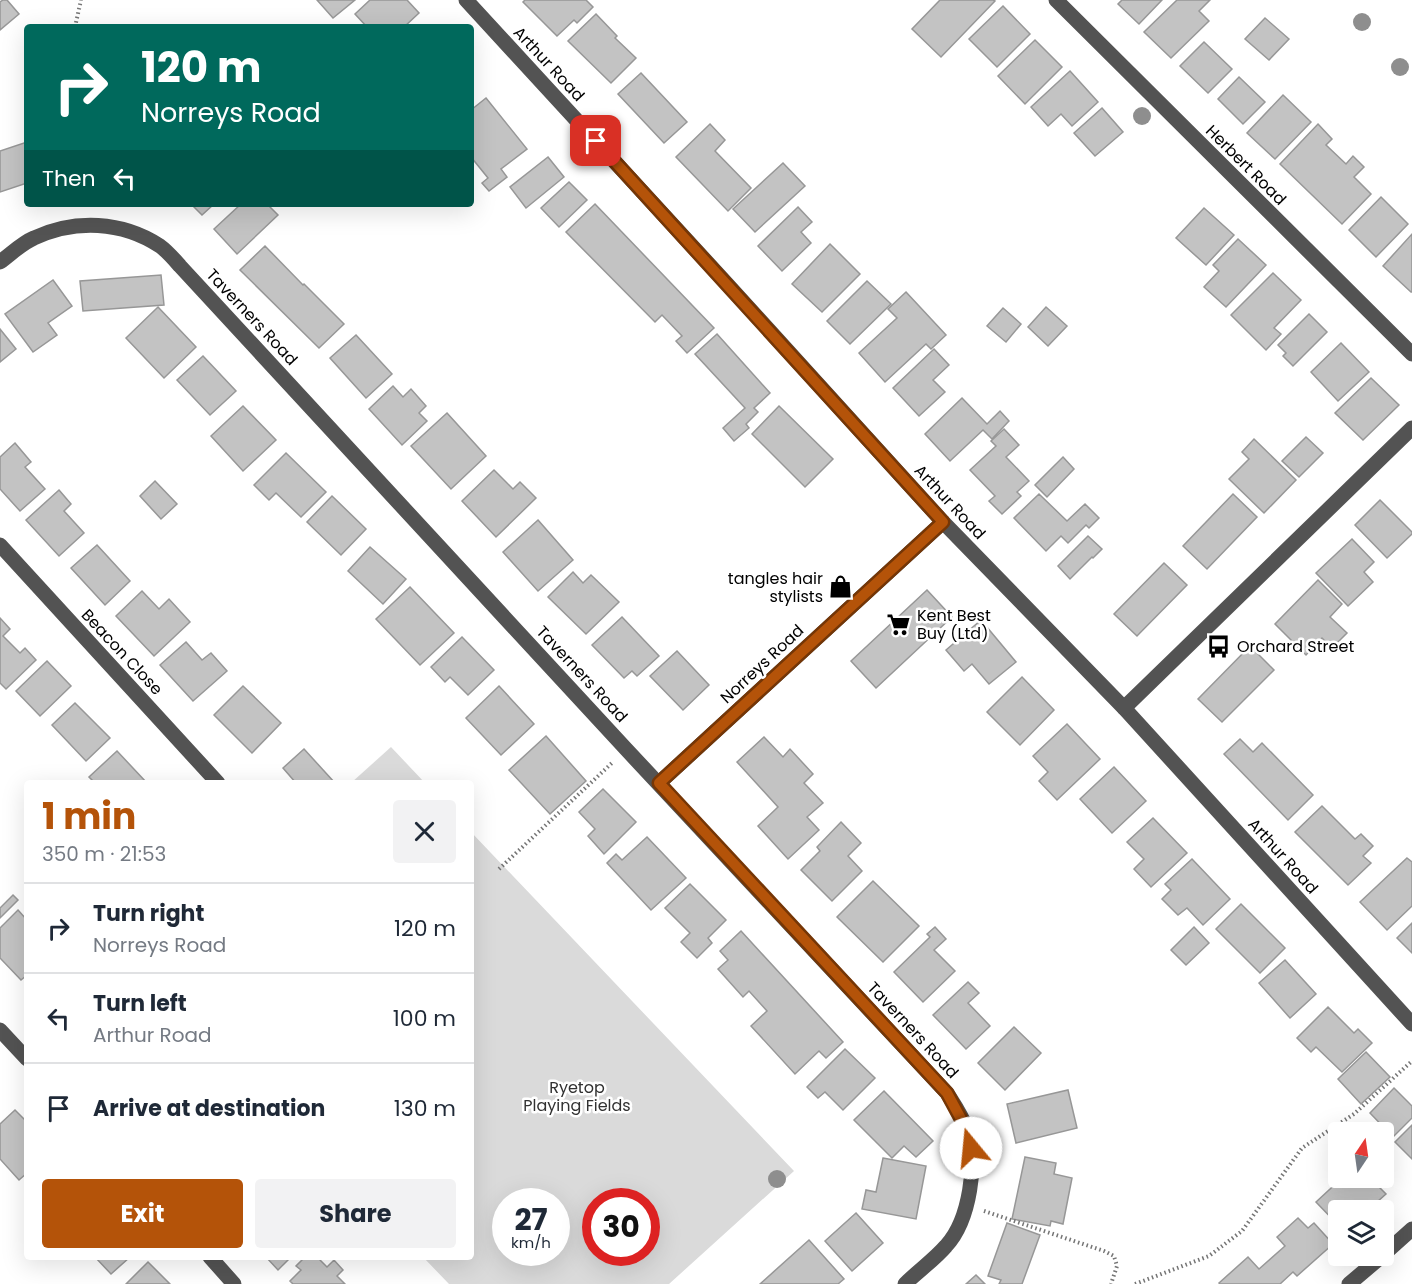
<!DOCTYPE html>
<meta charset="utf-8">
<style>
body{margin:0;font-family:Poppins,sans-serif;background:#f2f2f3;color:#1f2937;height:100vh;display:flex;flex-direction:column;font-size:22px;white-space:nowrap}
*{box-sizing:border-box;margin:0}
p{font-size:20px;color:#747a83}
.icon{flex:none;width:33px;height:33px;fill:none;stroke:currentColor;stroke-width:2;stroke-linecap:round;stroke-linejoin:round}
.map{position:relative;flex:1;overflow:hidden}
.drawer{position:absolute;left:24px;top:780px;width:450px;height:480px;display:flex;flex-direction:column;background:#fff;border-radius:6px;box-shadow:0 6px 24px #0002}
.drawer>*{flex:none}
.banner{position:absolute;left:24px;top:24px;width:450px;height:183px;border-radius:6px;box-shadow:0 6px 24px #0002;background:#00695c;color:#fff;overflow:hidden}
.needle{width:39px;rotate:13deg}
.controls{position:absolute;left:1328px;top:1122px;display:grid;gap:12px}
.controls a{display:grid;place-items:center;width:66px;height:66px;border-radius:6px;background:#fff;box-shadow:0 6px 24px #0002;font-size:30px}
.speed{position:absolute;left:492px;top:1188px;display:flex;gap:12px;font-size:30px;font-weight:700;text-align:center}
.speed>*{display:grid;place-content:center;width:78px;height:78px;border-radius:50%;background:#fff;box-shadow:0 6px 24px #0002;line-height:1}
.speed small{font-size:15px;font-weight:400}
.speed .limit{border:9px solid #d22;background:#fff;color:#111}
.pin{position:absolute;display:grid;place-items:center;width:51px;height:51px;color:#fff;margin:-26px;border-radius:12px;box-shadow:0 3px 9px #0006}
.me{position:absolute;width:66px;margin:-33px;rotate:343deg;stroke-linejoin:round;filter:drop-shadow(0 0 4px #0008)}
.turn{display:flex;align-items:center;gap:21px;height:126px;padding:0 18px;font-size:27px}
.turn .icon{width:78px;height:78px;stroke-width:2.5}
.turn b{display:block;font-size:42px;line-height:51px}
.then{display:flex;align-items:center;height:57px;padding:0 18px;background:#0003;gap:12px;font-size:22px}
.round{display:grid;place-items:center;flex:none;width:63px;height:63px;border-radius:6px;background:#f2f2f3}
.head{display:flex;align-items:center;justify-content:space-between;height:102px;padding:0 18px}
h1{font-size:36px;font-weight:700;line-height:45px;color:#b45309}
.action{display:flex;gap:12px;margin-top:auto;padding:12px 18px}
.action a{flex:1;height:69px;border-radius:6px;background:#b45309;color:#fff;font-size:24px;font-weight:700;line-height:69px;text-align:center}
.action a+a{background:#f2f2f3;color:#1f2937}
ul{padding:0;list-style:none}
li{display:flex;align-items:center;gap:18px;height:90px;padding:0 18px;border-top:2px solid #e0e1e3}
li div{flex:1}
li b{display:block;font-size:22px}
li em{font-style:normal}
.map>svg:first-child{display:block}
.green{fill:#dadada;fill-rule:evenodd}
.building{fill:#c3c3c3;stroke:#979797;stroke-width:1.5}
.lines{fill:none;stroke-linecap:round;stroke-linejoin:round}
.path{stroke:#757575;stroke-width:4;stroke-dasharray:1.5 3;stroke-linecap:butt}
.minor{stroke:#535353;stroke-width:15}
.tree{fill:#8e8e8e}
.route-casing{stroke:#753606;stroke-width:15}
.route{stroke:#b45309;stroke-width:10}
.labels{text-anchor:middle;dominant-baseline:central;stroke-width:5;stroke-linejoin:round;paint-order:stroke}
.street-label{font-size:16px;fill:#000;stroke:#fff}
.poi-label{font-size:16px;fill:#000;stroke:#fff;text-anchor:start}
.park-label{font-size:16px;fill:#313131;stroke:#fff}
</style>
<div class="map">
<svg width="1412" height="1284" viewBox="0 0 1412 1284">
<rect width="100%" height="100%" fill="#fff"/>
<!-- green -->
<g class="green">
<path d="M391 747 425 783H351Z"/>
<path d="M471 832 794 1171 669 1284H449L423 1257H471ZM506 1202H556V1252H506ZM596 1202H646V1252H596Z"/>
</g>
<!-- building -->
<g class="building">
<path d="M3 0H7L19 14 0 30V2Z"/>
<path d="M317 0H355L333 18Z"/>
<path d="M370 0H407L419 13 404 27H367L355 14Z"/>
<path d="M525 0H586L593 7 577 23 574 20 557 36 523 2Z"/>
<path d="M940 0H993L995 1 941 57 912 29Z"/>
<path d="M1122 0H1162L1139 24 1118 4Z"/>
<path d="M1177 0H1210L1199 11 1209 21 1171 58 1144 32Z"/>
<path d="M1003 6 1030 34 997 67 969 39Z"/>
<path d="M596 14 617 36 615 38 636 58 611 83 568 41Z"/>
<path d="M1265 18 1289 39 1269 60 1245 39Z"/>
<path d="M1035 40 1062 67 1025 104 998 76Z"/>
<path d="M1204 42 1232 69 1208 93 1180 66Z"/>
<path d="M1070 71 1098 102 1072 126 1061 114 1048 126 1031 107Z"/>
<path d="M641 73 687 122 664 143 618 94Z"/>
<path d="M1239 77 1265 102 1243 124 1218 99Z"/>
<path d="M1283 95 1311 122 1275 159 1247 133Z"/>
<path d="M486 98 527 149 501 169 507 177 489 191 482 183 488 178 471 157 473 155 471 153V110Z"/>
<path d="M1102 108 1123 132 1095 156 1074 133Z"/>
<path d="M710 124 725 140 715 151 751 188 728 211 676 157Z"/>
<path d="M1318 124 1332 139 1326 145 1346 164 1353 156 1364 167 1354 177 1371 194 1342 224 1280 164Z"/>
<path d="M27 142V183L0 192V151Z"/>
<path d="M548 157 564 177 526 208 510 187Z"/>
<path d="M783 163 805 186 755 232 733 209Z"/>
<path d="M569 182 587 200 559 227 541 208Z"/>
<path d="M1381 197 1408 224 1376 257 1349 230Z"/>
<path d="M191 204H214L202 215Z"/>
<path d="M241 204H267L278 215 237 254 214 229Z"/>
<path d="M595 204 714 328 687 353 676 341 682 336 662 315 655 322 566 232Z"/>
<path d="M798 207 812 222 801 232 811 243 782 271 758 246Z"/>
<path d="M1204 208 1234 235 1206 265 1176 238Z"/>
<path d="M1412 234V292H1411L1383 266Z"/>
<path d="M1238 239 1266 265 1226 307 1204 287 1219 271 1213 265Z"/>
<path d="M830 244 860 274 822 312 792 284Z"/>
<path d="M265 246 303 285 304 284 344 324 319 348 240 270Z"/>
<path d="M1273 273 1301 300 1274 328 1281 334 1266 350 1231 315Z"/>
<path d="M161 275 164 305 83 311 80 281Z"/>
<path d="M53 280 72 306 48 323 57 335 33 352 5 314Z"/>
<path d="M867 281 891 304 850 344 827 321Z"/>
<path d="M906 292 946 335 931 349 926 344 885 382 859 353 897 318 888 309Z"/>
<path d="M158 307 196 347 164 378 126 338Z"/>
<path d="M1046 307 1067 326 1048 346 1028 327Z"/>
<path d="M1003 308 1021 324 1006 342 987 326Z"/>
<path d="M1309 314 1327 332 1293 366 1283 356 1286 353 1278 345Z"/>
<path d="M0 329 16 349 0 362Z"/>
<path d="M717 334 770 393 754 408 758 412 746 424 749 428 734 441 723 428 745 408 695 354Z"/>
<path d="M356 335 392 374 366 398 330 358Z"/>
<path d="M1341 343 1369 372 1338 401 1311 372Z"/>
<path d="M934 349 949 365 933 380 945 392 919 416 893 388Z"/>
<path d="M203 356 236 391 210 415 177 380Z"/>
<path d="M1371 378 1399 405 1363 440 1335 413Z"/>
<path d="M393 386 403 397 411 389 426 406 419 413 427 421 402 445 369 409Z"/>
<path d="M962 398 987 424 1000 411 1009 421 992 439 983 430 950 461 925 434Z"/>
<path d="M243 406 276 440 243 471 211 436Z"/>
<path d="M779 406 833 459 805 487 752 434Z"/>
<path d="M447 413 486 456 451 489 411 446Z"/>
<path d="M1004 429 1019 445 1006 457 1029 481 1017 492 1021 496 1002 514 989 501 995 496 970 470 996 446 991 441Z"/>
<path d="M1306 437 1323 453 1299 477 1282 461Z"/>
<path d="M1254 439 1296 480 1264 513 1229 479 1249 459 1242 452Z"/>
<path d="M15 443 31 462 25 467 45 489 20 511 0 489V457Z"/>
<path d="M286 453 326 492 301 517 276 493 269 500 254 485Z"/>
<path d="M1063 457 1074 469 1047 497 1035 485Z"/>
<path d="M494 470 513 489 520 482 536 498 496 537 462 501Z"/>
<path d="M155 481 177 504 161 519 140 496Z"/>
<path d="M59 490 71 504 64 511 84 533 59 556 26 520Z"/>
<path d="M1039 494 1067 521 1085 504 1099 518 1089 528 1086 525 1068 543 1061 536 1046 551 1014 518Z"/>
<path d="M1233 494 1257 517 1207 569 1183 546Z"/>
<path d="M332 496 366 529 341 555 307 522Z"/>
<path d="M1380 500 1412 532V534L1387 558 1355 525Z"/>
<path d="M538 520 573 560 538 591 503 552Z"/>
<path d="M1088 536 1102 549 1093 558 1092 557 1070 579 1058 566Z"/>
<path d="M1352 539 1374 562 1364 572 1373 582 1348 606 1316 573Z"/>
<path d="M97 545 130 581 105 605 71 568Z"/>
<path d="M370 547 406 579 383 604 348 571Z"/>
<path d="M1164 563 1187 585 1137 636 1114 614Z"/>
<path d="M573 572 583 583 591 575 619 602 586 634 548 597Z"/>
<path d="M1318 580 1342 604 1330 617 1347 633 1332 648 1322 638 1306 655 1275 624Z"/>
<path d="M410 587 454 633 420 665 376 619Z"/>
<path d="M927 590 952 617 876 688 851 661Z"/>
<path d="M142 591 159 609 169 599 190 622 154 656 116 616Z"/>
<path d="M622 617 659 656 637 676 632 671 624 678 592 645Z"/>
<path d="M0 618 10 629 3 636 20 653 25 648 36 660 6 689 0 683Z"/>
<path d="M981 620 1016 662 989 684 972 664 964 671 946 650Z"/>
<path d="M462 637 494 670 468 695 450 677 445 682 431 667Z"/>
<path d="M186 642 202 660 211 653 227 671 193 701 160 665Z"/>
<path d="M1250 646 1274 670 1222 722 1198 699Z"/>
<path d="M677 651 709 685 683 710 650 676Z"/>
<path d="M47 661 71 686 40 716 16 691Z"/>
<path d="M1022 677 1054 710 1020 745 987 712Z"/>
<path d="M243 686 281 723 252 753 214 715Z"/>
<path d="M499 686 534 724 501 755 466 718Z"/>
<path d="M75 703 110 738 86 761 52 725Z"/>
<path d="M1067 724 1100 759 1057 800 1039 781 1048 772 1033 756Z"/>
<path d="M546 736 586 781 550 814 509 770Z"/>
<path d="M764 737 783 757 790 749 813 774 804 783 823 803 807 817 819 830 788 859 758 826 778 807 737 762Z"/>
<path d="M1240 739 1253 752 1262 743 1313 795 1288 820 1224 754Z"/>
<path d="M304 749 335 783H296L283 768Z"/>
<path d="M117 751 147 783H95L89 777Z"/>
<path d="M1114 767 1146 801 1112 833 1080 799Z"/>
<path d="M603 789 636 822 604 854 588 836 595 829 579 812Z"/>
<path d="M1322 806 1355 839 1361 834 1373 846 1363 856 1371 863 1348 885 1295 832Z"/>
<path d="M1153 818 1187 853 1151 887 1134 869 1144 859 1127 842Z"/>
<path d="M841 822 861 843 848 856 862 871 832 901 801 870 820 851 817 847Z"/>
<path d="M647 837 686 878 651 910 607 863 616 854 622 860Z"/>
<path d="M1407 858 1412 862V906L1387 930 1360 902Z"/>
<path d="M1192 859 1230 899 1203 925 1187 908 1178 915 1162 899 1171 890 1165 884Z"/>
<path d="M873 881 919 926 883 962 837 917Z"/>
<path d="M690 884 726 920 708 938 712 943 697 958 681 942 690 933 665 908Z"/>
<path d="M13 895 18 900 0 918V908Z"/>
<path d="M1241 904 1285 948 1260 973 1216 929Z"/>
<path d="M18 910 27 920V975L21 980 0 958V928Z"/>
<path d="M1412 923V953L1397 938Z"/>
<path d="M935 927 946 939 934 950 955 971 923 1002 894 972 930 937 927 934Z"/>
<path d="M1194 927 1209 943 1186 965 1171 950Z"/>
<path d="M741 931 843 1042 826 1058 819 1051 795 1074 751 1026 767 1011 749 991 743 997 718 969 728 960 720 951Z"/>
<path d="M1285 960 1316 994 1290 1018 1259 983Z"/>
<path d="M968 982 979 993 968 1003 990 1026 966 1049 933 1015Z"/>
<path d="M1328 1007 1354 1033 1358 1029 1372 1043 1342 1072 1316 1047 1311 1052 1297 1038Z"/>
<path d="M1014 1027 1041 1053 1005 1090 978 1063Z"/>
<path d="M845 1049 875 1078 843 1110 825 1092 818 1098 807 1087Z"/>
<path d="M1366 1052 1390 1077 1361 1104 1338 1079Z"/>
<path d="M1394 1088 1412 1106V1118L1393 1137 1370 1113Z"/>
<path d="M1068 1090 1077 1128 1016 1143 1007 1104Z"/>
<path d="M884 1091 933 1141 916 1157 904 1146 892 1158 854 1120Z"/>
<path d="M15 1110 27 1122V1173L19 1180 0 1159V1124Z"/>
<path d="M1412 1125V1159L1395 1142Z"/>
<path d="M1025 1157 1056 1163 1054 1174 1072 1178 1063 1224 1051 1221 1050 1226 1012 1219Z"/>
<path d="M883 1158 926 1166 916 1219 862 1209 866 1190 876 1192Z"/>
<path d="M1342 1178H1370L1386 1194 1368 1210H1338V1225L1316 1202Z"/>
<path d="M856 1213 883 1243 852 1271 825 1241Z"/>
<path d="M1298 1218 1308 1228 1314 1223 1333 1244 1297 1276 1293 1272 1280 1284H1220L1219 1283 1248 1257 1259 1269 1285 1246 1277 1237Z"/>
<path d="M1007 1223 1040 1235 1022 1284H999L1001 1280 988 1276Z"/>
<path d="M809 1240 844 1279 838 1284H760Z"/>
<path d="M95 1257H130L111 1274Z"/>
<path d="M266 1257H291L278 1270Z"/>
<path d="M305 1257H317L327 1267 334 1260 343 1270 337 1276 345 1284H293L290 1281 301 1270 296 1266Z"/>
<path d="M148 1262 170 1284H126Z"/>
<path d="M976 1275 985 1284H966Z"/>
</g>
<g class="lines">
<!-- path -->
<g class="path">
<path d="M75 27 81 0"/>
<path d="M499 869 613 762"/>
<path d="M984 1211 1104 1251 1114 1256 1117 1266 1111 1284"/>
<path d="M1135 1284 1209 1256 1242 1231 1302 1148 1354 1114 1412 1061"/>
</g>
<!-- minor -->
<g class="minor">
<path d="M466 0 728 285 943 522 1124 708 1412 1024"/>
<path d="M1056 0 1412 354"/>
<path d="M0 262C11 254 22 243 34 238 75 219 122 221 160 246 167 251 174 259 180 266L626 749 947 1093C954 1104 963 1117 967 1130 978 1162 970 1220 946 1246 934 1260 918 1271 905 1284"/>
<path d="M0 545 218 783"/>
<path d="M1124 708 1412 428"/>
<path d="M659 783 943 522"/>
<path d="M0 1030 27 1059"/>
<path d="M1383 1255 1412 1229"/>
<path d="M210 1257 234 1284"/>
<path d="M1349 1284 1382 1256"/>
</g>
</g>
<!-- trees -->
<g class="tree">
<circle cx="1362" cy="22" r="9"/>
<circle cx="1400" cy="67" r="9"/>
<circle cx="1142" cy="116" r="9"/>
<circle cx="777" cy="1179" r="9"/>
</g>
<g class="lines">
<defs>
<path id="route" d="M596 141 943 522 659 783 947 1093 967 1130 971 1148"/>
</defs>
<!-- route casing -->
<use href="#route" class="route-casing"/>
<!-- route -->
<use href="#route" class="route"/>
</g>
<!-- icons -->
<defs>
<symbol id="shop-bare" viewBox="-9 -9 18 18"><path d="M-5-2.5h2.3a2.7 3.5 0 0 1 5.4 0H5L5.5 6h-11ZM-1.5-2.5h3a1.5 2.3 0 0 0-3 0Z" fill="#000" stroke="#fff" stroke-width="2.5" paint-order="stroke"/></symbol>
<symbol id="supermarket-bare" viewBox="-9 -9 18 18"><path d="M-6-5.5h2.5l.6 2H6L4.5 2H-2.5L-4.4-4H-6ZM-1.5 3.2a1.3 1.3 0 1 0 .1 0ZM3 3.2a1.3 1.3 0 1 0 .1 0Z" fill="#000" stroke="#fff" stroke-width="2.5" paint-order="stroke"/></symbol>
<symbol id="bus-bare" viewBox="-9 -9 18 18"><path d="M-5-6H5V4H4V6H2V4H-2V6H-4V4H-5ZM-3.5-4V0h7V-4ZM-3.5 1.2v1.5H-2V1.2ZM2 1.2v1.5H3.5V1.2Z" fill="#000" stroke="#fff" stroke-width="2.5" paint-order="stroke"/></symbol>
</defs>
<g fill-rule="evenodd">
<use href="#shop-bare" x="824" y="570" width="33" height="33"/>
<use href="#supermarket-bare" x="882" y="608" width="33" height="33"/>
<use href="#bus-bare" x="1202" y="630" width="33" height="33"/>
</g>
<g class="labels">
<!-- street labels -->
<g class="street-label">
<text transform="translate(549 64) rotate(47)">Arthur Road</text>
<text transform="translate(1246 165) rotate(45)">Herbert Road</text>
<text transform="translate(252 317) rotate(47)">Taverners Road</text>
<text transform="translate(950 502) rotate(47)">Arthur Road</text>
<text transform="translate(122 652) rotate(47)">Beacon Close</text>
<text transform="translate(762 664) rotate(-43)">Norreys Road</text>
<text transform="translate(582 674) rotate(47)">Taverners Road</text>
<text transform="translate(1283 856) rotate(48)">Arthur Road</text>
<text transform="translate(913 1030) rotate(47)">Taverners Road</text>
</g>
<!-- poi labels -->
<g class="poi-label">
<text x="823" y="578" text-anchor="end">tangles hair<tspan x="823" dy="18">stylists</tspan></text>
<text x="917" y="615">Kent Best<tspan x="917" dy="18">Buy (Ltd)</tspan></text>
<text x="1237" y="646">Orchard Street</text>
</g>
<!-- park labels -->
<g class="park-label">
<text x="577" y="1087">Ryetop<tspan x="577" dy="18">Playing Fields</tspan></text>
</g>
</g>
</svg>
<div class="controls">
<a><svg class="needle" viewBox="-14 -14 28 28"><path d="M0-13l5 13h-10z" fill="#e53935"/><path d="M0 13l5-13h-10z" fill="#747a83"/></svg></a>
<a><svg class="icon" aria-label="layers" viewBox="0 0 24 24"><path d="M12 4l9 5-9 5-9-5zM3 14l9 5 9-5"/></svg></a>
</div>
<div class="speed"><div>27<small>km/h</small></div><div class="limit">30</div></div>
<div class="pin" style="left:596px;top:141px;background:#d93025"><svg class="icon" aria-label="arrive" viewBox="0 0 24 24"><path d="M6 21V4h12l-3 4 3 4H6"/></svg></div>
<svg class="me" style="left:971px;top:1148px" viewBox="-20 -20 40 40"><circle r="19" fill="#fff"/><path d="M0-13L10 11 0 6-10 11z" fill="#b45309"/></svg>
<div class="banner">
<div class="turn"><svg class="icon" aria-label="right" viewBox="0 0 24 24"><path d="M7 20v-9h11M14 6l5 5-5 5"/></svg><div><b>120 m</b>Norreys Road</div></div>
<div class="then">Then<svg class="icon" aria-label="left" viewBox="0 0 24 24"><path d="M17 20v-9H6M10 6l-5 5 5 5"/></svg></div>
</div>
<section class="drawer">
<div class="head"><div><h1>1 min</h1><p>350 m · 21:53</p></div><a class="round"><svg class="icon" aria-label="close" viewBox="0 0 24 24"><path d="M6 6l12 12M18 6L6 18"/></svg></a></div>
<ul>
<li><svg class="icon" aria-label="right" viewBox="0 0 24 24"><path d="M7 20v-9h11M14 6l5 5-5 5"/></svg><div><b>Turn right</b><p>Norreys Road</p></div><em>120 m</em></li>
<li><svg class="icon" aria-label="left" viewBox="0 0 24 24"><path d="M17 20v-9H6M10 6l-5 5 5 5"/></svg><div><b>Turn left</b><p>Arthur Road</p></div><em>100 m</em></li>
<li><svg class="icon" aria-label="arrive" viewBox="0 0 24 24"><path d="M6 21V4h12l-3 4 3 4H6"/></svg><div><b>Arrive at destination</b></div><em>130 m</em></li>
</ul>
<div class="action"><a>Exit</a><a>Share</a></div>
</section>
</div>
